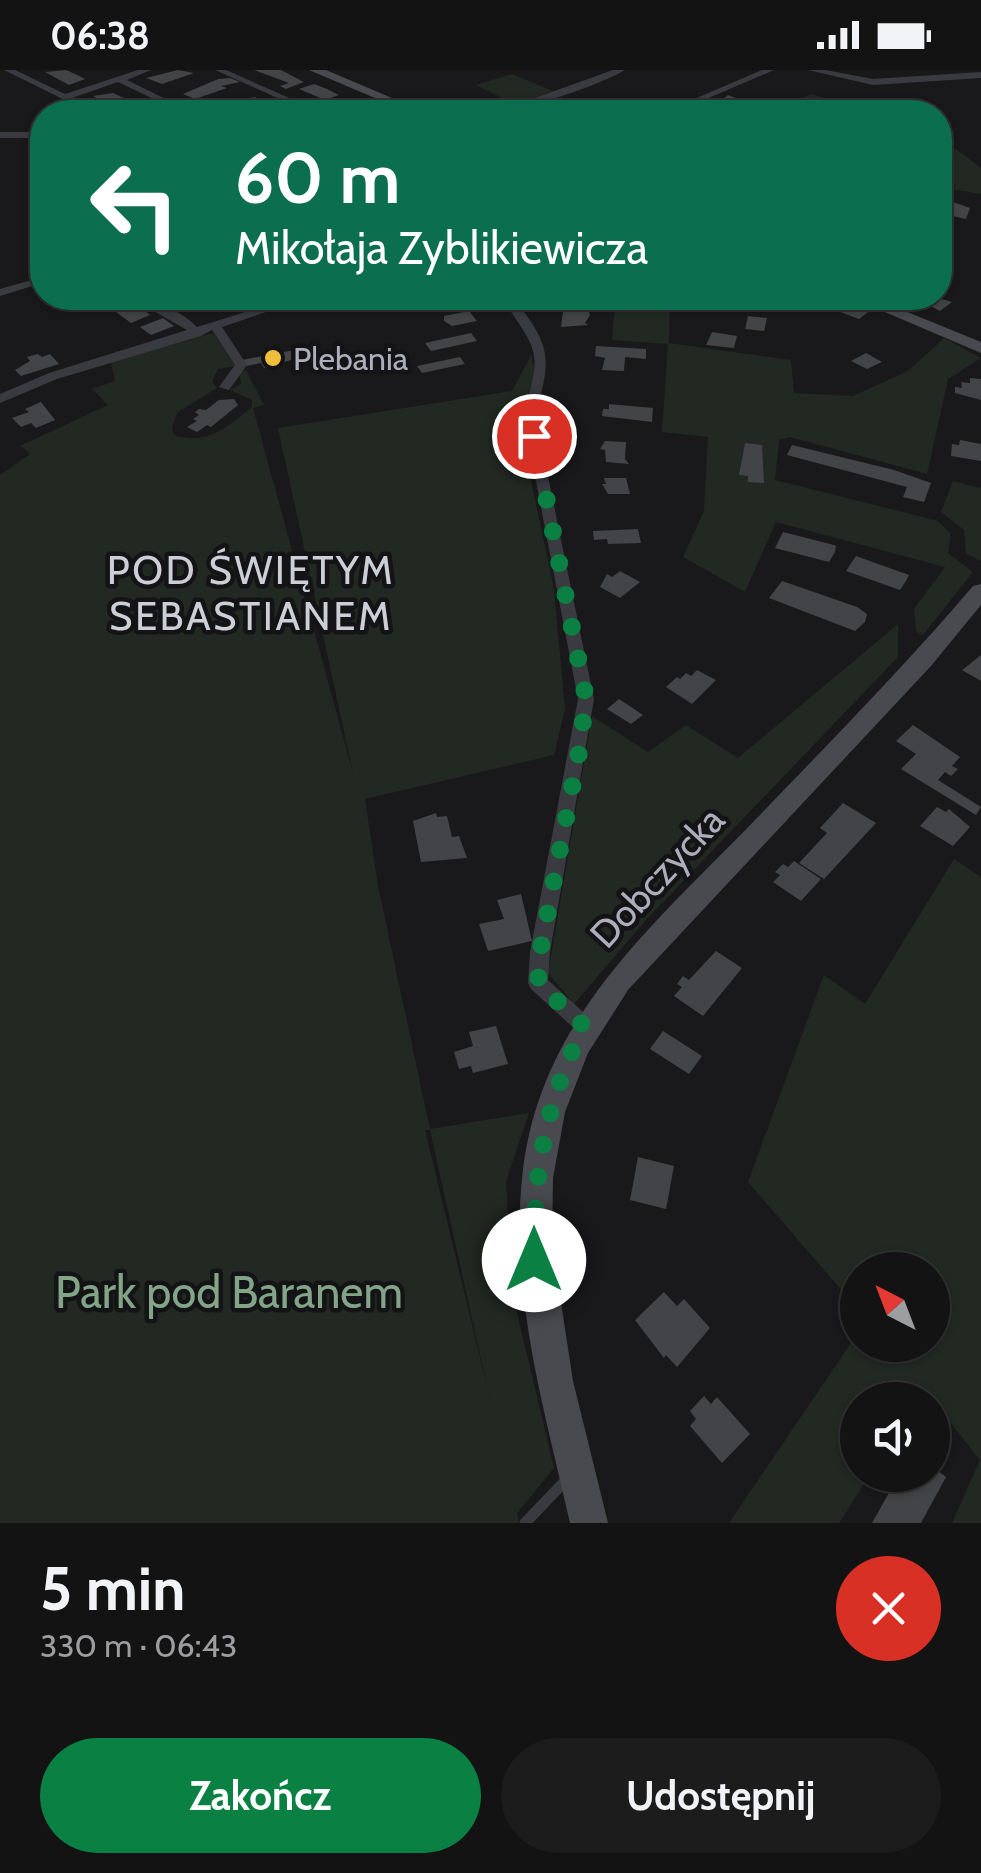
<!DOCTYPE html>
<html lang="pl">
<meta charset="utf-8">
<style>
body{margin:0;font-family:Cabin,sans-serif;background:#1c1c1d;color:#f1f3f6;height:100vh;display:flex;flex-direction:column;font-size:38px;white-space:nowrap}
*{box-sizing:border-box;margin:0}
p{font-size:32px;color:#9d9ea0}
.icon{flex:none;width:55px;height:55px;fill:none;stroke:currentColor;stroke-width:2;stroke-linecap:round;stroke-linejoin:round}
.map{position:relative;height:1453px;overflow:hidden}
.drawer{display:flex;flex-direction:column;background:#131314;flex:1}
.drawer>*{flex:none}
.banner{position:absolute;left:30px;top:30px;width:922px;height:210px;border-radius:40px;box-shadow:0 2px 8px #0004,0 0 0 2px #323234;background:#0b6e4f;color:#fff;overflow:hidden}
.needle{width:65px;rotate:318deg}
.tools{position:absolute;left:840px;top:1182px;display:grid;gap:20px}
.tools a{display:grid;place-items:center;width:110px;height:110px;border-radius:50%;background:#131314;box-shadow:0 2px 8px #0004,0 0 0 2px #323234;font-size:50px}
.pin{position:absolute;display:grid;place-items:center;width:85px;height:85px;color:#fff;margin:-42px;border:5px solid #fff;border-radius:50%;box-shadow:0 2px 10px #0007}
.me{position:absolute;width:110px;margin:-55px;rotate:0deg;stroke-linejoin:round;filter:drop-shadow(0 0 8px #0008)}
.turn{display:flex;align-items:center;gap:35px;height:210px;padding:0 40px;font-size:45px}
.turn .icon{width:130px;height:130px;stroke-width:2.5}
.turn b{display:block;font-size:70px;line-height:85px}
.round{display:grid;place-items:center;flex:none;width:105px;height:105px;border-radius:52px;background:#1c1c1d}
.headline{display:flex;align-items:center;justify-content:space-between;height:170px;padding:0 40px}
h1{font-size:60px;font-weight:800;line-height:75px}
.primary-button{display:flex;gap:20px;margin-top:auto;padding:20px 40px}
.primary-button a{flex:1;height:115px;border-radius:60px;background:#0b8043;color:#fff;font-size:40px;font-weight:800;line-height:115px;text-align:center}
.primary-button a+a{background:#1c1c1d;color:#f1f3f6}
.status{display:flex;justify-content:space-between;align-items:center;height:70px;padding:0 50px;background:#131314;direction:ltr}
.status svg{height:28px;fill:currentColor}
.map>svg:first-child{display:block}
.green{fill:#212922;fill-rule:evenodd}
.building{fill:#434448}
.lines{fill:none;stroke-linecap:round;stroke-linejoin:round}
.lane{stroke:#3a3b40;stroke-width:11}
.street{fill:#3a3b40;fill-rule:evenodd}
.secondary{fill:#484a50;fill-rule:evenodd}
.route{stroke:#0b8043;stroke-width:18;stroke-dasharray:0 32.4}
.poi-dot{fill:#f1be3b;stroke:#141416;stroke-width:4}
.labels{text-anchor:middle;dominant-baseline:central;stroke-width:9;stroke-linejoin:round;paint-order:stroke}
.far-poi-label{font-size:32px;fill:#acafbb;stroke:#141416;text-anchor:start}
.street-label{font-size:38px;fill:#acafbb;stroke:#141416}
.neighbourhood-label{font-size:40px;letter-spacing:2.5px;fill:#cdcfd7;stroke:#141416}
.near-park-label{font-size:45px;fill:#83a587;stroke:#141416}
</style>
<div class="status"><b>06:38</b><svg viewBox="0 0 49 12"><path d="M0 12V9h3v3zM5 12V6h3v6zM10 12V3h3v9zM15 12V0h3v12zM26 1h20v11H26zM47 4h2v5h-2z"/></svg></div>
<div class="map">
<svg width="981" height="1453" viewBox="0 0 981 1453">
<rect width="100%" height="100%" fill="#19191b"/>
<!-- green -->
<g class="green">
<path d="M512 4 553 21 516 35 476 15Z"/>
<path d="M812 24 863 42 899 37 907 42H770Z"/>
<path d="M940 67 981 98V124L940 117Z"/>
<path d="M543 228H670L669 273 791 290 794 323 853 326 908 301 944 268 981 288 948 309 927 404 790 367 779 370 775 410 938 451 951 464 948 483 973 502 923 565 916 562 914 539 945 497 776 452 745 522 683 487 704 441 708 367 662 362 668 274 612 270 615 233Z"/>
<path d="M213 263 236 296 218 299 212 311 217 318 178 342 172 357 174 365C208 376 227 357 252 337V330L230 320 241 314 239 301 246 300 264 335 253 338 353 703 278 358 512 321 531 285 535 304 521 363 554 519 565 640 554 685 365 729 378 816 430 1059 529 1043 506 1111 513 1226 554 1398 517 1443 519 1453H0V405L30 384 20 376 108 335 92 319 115 311 111 292ZM425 1060H430L491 1334V1333Z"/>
<path d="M953 411 981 418V491L966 484 964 460 941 442Z"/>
<path d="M898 554V587L645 851 574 934 548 903 592 646 648 682 686 655 738 688Z"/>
<path d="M954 789 981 807V1453H952L980 1390 932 1330 922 1323 918 1330H858V1405H870L839 1453H729L857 1264 858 1275H932V1200H858L857 1238 748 1112 824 905 865 934Z"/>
</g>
<!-- building -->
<g class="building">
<path d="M66 0 75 4 85 9 69 15 45 2Z"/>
<path d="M178 0 194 3 162 14 146 8Z"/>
<path d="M254 0H281L304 12 286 19 280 16 289 13Z"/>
<path d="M230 8 240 12 221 16 227 18 195 29 183 24 218 9Z"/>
<path d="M314 14 327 19 339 25 325 30 299 19Z"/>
<path d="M113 23 124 28 152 42H123L93 26Z"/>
<path d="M728 25 746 32 734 41 717 34Z"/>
<path d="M255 27 261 33 235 42H213L236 33 233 31Z"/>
<path d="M953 132 970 138 966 149 948 145Z"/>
<path d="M916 228H938L952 232 940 241Z"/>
<path d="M837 229 860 236 868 242 859 249 827 237Z"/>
<path d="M136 234 150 245 131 253 116 242Z"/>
<path d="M564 234 587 235 590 245 585 253 588 255 561 257Z"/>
<path d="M469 241 477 251 452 256 444 251V246Z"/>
<path d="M748 246 767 248 764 261 745 259Z"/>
<path d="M163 248 174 256 151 265 140 257Z"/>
<path d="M712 262 737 266 734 278 706 275Z"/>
<path d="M471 263 477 271 431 281 425 273Z"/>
<path d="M596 276 646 279V289L625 287 624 301 602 300 605 288 595 286Z"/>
<path d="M300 279 304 286 264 298 261 293 246 296 242 290Z"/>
<path d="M866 283 882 292 867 299 851 291Z"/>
<path d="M38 284 42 287 50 284 59 294 21 306 15 300 30 291 27 287Z"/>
<path d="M460 287 465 294 422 303 417 296Z"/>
<path d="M970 308 981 309V330L955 323V317L962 318 961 312 970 313Z"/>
<path d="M234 329 238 335 211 357 207 355 197 362 187 357 197 351 193 349 199 345 195 342 199 339 206 340 219 330Z"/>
<path d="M41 332 55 350 36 358 31 353 21 357 12 348 29 342 25 339Z"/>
<path d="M609 334 653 338 652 352 602 346 603 339H609Z"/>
<path d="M960 370 981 374V391L951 386 952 374 959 375Z"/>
<path d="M605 371 626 372 625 389 629 394 606 392 605 380 600 379Z"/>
<path d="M745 373 762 375 764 413 748 412V406L739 405Z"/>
<path d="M792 375 894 400 931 413 924 432 903 427 907 417 787 385Z"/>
<path d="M604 408H626L630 424H608L602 414H606Z"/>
<path d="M638 459 641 473 608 474 607 469 594 470 593 461Z"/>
<path d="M783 462 830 474 836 476 835 482 829 492 775 478Z"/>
<path d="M856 486 909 505 906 511 900 520 846 501Z"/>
<path d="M620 501 640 512 620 528 600 517 607 504 612 507Z"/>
<path d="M782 511 857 537 867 544 865 552 855 561 769 528Z"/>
<path d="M981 585V611L962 600Z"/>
<path d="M697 600 716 610 692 634 666 617 677 607 680 609 686 603 691 606Z"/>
<path d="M619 629 643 645 631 654 607 639Z"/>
<path d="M913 655 960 687 952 696 958 699 951 706 945 702 938 710 981 737 976 745 901 699 916 684 896 671Z"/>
<path d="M843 733 876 753 824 809 799 793 827 763 820 758Z"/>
<path d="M937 737 946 742 949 739 970 757 953 776 920 756Z"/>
<path d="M436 743 437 747 447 746 452 767 459 766 467 788 421 792 413 751Z"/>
<path d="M794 791 821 809 801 831 773 812 780 805 775 802 783 794 788 797Z"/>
<path d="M521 824 532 871 488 881 479 854 504 849 497 830Z"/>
<path d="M716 881 742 898 703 946 674 926 682 917 677 914 683 906 689 910Z"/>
<path d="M496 956 508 994 473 1003 471 996 459 999 454 982 473 976 469 962Z"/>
<path d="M663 961 702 986 689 1004 650 979Z"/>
<path d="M638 1087 674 1096 666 1139 630 1130Z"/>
<path d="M664 1222 677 1236 684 1229 710 1258 677 1297 666 1285 664 1288 635 1250Z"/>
<path d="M704 1326 711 1334 717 1327 750 1364 722 1393 690 1356 696 1349 690 1341Z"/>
<path d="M932 1396 946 1407 921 1453H872L899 1405H932Z"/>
</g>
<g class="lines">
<!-- lane -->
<path class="lane" d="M525 1453 568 1408"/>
<!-- street -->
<g class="street">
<path d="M4 0H15L65 24 138 0H151L127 10 192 42H181L118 12 72 28 100 42H89Z"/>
<path d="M215 0H226L321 42H309Z"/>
<path d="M613 0H625C598 16 516 44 485 42L518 34Z"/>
<path d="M762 0H774L676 42H664Z"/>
<path d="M808 0H825L873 9 981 2V8L873 15Z"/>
<rect x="0" y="62" width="42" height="6"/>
<path d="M42 207V213L0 226V219Z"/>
<path d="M131 228C152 228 182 241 197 257L291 228H307L222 257 247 295 229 320 219 317 235 295 212 260 201 266 57 309 0 333V324L49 303 187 260Z"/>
<path d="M502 228H513C550 274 553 287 535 344L594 629 550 882 548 910 592 950 595 956 592 962 585 965 578 962 531 919 528 913 530 882 578 629 523 344C544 278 536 281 502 228Z"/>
</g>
<!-- secondary -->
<g class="secondary">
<path d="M309 0H326L425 42H408Z"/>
<path d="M852 228H873L981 272V283Z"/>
<path d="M981 514V535L931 596 628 920 588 983 565 1042 553 1108 552 1174 573 1311 608 1453H570C545 1341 510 1225 522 1109 537 950 653 856 756 749 830 672 904 597 973 516Z"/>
</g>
</g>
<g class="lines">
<!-- route -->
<path class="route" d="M534 366 586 628 579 682 540 882 538 913 584 956C544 1036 534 1102 534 1190"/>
</g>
<!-- markers -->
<circle class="poi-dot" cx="273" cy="288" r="10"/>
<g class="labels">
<!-- far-poi labels -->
<g class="far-poi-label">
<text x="293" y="288">Plebania</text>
</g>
<!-- street labels -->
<g class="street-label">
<text transform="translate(657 807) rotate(-47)">Dobczycka</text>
</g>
<!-- neighbourhood labels -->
<g class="neighbourhood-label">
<text x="251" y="499">POD ŚWIĘTYM<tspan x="251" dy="46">SEBASTIANEM</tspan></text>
</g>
<!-- near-park labels -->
<g class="near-park-label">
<text x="229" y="1222">Park pod Baranem</text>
</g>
</g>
</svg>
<div class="tools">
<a><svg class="needle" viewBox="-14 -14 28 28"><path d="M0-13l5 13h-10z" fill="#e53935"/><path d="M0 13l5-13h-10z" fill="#9d9ea0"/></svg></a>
<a><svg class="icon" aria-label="sound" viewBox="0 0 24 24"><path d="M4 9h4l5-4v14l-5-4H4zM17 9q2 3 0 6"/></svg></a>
</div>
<div class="pin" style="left:534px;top:366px;background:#d93025"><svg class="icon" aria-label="arrive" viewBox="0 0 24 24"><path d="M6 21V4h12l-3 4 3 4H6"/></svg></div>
<svg class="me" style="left:534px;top:1190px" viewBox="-20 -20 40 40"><circle r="19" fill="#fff"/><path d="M0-13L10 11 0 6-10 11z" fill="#0b8043"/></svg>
<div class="banner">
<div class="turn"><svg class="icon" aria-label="left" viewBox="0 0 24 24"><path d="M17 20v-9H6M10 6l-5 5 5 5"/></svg><div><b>60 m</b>Mikołaja Zyblikiewicza</div></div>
</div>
</div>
<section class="drawer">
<div class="headline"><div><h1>5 min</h1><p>330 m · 06:43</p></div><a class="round" style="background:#d93025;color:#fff"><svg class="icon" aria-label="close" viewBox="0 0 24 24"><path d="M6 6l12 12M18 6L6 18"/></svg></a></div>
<div class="primary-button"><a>Zakończ</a><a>Udostępnij</a></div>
</section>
